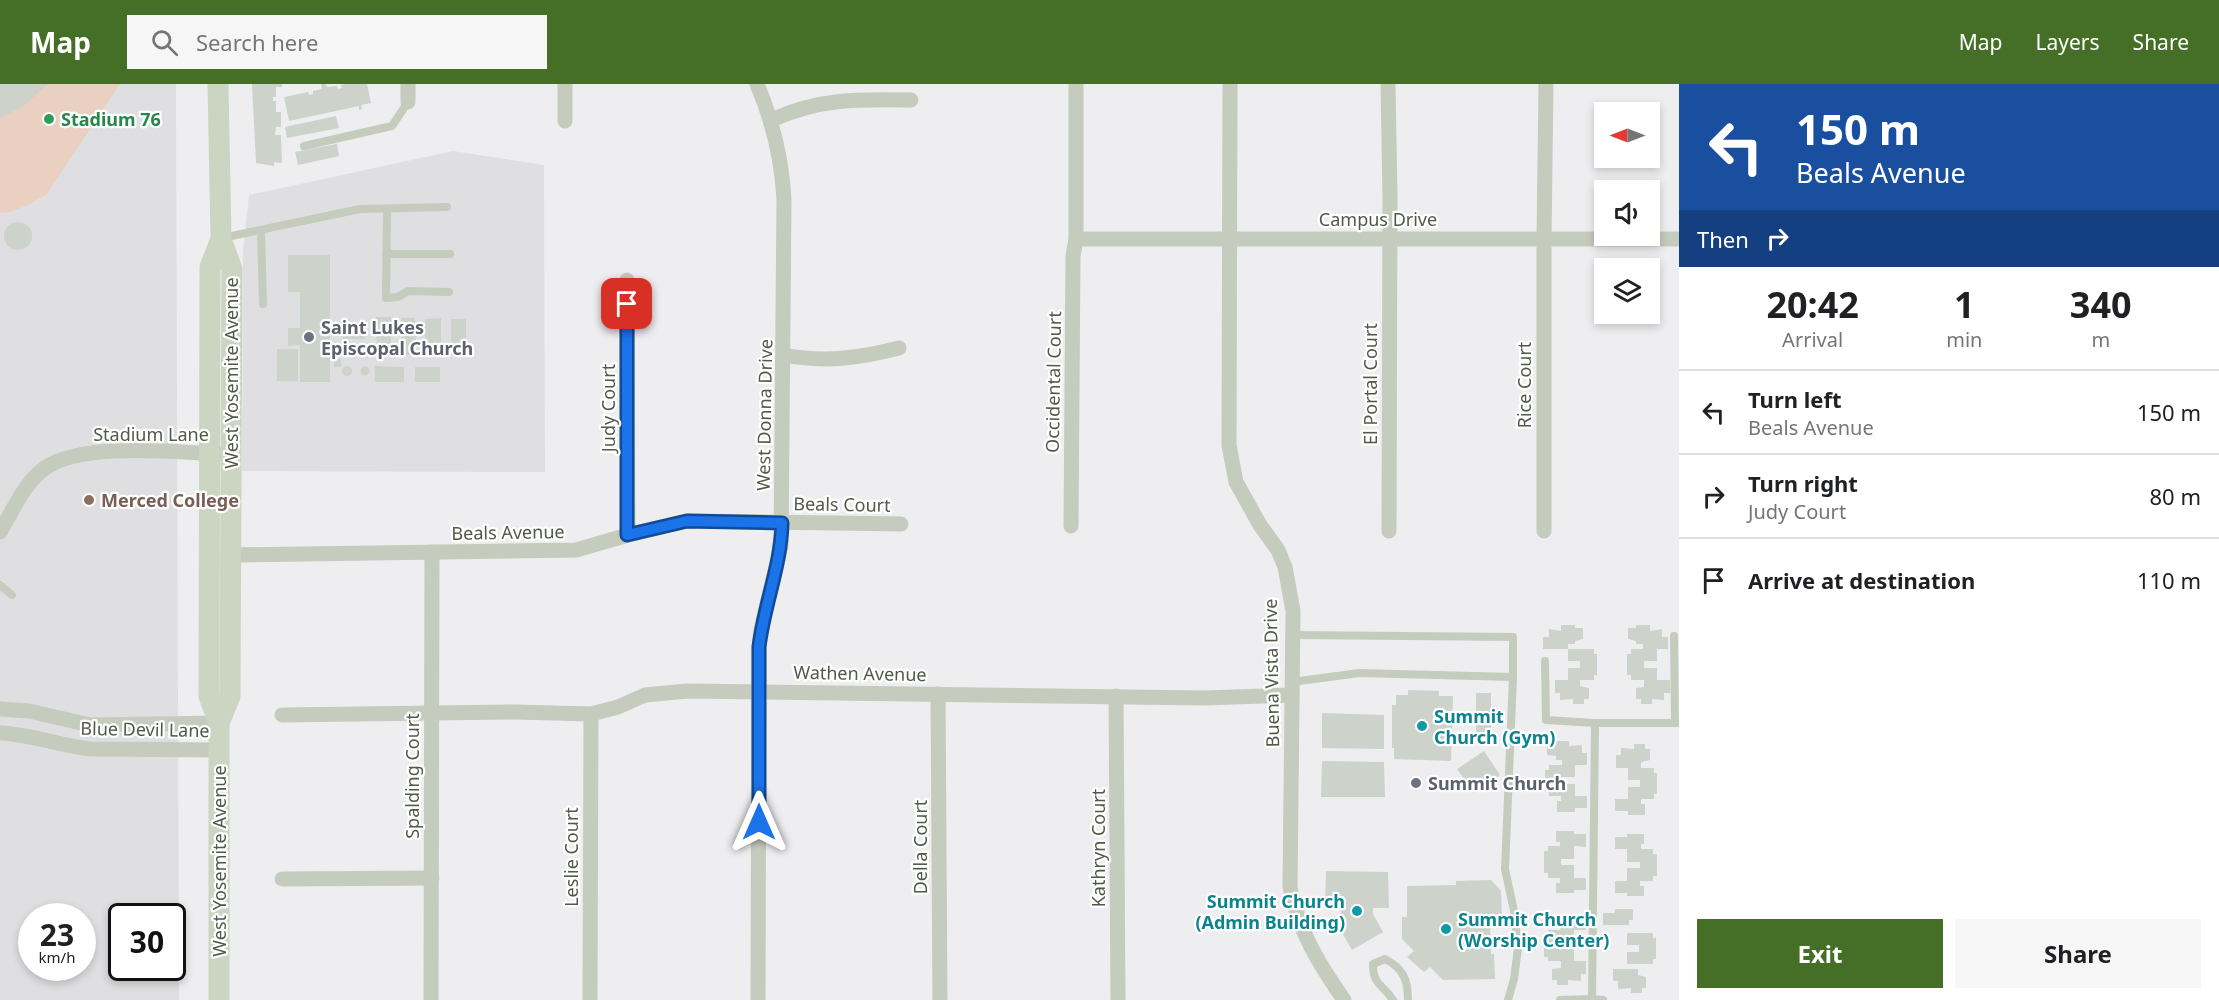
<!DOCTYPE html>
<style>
body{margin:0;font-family:"Noto Sans",sans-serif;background:#f6f6f6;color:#202124;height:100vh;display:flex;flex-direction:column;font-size:22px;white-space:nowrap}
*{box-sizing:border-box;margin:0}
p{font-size:20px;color:#757577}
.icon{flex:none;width:33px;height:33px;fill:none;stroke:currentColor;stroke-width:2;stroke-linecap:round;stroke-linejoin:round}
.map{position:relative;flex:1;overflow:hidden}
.details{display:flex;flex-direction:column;background:#fff;width:540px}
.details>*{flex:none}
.guide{background:#1a4fa0;color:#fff;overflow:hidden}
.needle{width:39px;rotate:270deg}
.fabs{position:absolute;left:1594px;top:18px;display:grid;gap:12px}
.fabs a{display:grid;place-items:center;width:66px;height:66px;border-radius:0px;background:#fff;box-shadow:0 3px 9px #0003;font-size:30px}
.speed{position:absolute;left:18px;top:819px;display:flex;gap:12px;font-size:30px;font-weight:700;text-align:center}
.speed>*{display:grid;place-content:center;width:78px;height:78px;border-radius:50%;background:#fff;box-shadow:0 3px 9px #0003;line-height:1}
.speed small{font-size:15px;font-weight:400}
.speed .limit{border:3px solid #111;border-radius:9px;background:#fff;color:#111}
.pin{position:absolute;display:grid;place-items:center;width:51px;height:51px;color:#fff;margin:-26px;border-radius:12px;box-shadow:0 3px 9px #0006}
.me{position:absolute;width:66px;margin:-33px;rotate:0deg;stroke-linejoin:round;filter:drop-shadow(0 0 4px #0008)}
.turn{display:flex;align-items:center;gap:21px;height:126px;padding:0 18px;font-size:27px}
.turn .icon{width:78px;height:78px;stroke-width:2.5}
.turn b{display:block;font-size:42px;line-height:51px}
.then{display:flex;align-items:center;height:57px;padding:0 18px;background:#0003;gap:12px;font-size:22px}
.eta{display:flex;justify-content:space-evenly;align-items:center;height:102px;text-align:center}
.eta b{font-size:36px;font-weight:700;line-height:42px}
.cta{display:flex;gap:12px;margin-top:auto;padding:12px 18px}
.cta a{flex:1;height:69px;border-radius:0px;background:#456e27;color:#fff;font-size:24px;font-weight:700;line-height:69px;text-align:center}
.cta a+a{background:#f6f6f6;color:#202124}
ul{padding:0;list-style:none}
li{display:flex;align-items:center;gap:18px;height:84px;padding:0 18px;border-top:2px solid #e0e0e0}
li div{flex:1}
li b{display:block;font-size:22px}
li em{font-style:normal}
header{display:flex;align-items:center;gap:36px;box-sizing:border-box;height:84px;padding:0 30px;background:#456e27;color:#fff}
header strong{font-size:28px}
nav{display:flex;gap:33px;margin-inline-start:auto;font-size:21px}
.search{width:420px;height:54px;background:#f6f6f6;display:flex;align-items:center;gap:15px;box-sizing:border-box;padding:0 21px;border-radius:0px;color:#757577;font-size:22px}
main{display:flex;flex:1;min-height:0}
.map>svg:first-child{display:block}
.education{fill:#dfdfe1;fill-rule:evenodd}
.green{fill:#ead0c0}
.building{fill:#cdd2cb}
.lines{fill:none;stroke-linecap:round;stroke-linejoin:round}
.lane{stroke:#c5cbbd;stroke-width:8}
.street{stroke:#c5cbbd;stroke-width:15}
.secondary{stroke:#cbd5c2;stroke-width:21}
.route-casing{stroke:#114b97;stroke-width:15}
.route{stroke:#1a73e8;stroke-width:10}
.leisure-dot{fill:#2e9e5b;stroke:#fff;stroke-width:2}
.worship-dot{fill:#6b7280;stroke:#fff;stroke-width:2}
.education-dot{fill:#8d6e63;stroke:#fff;stroke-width:2}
.culture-dot{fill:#0f9aa8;stroke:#fff;stroke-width:2}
.labels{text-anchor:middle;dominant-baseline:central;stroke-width:4.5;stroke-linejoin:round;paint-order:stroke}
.leisure-label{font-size:18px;font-weight:bold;fill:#27864d;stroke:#fff;text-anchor:start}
.street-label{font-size:18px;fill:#515948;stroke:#fff}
.worship-label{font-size:18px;font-weight:bold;fill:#5b616d;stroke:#fff;text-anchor:start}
.education-label{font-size:18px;font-weight:bold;fill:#785e54;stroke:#fff;text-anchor:start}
.culture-label{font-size:18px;font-weight:bold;fill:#0d838f;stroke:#fff;text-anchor:start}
</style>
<header>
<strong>Map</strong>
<div class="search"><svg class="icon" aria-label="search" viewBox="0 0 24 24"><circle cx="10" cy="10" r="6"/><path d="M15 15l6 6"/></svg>Search here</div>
<nav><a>Map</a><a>Layers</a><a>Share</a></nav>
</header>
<main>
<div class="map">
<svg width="1679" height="916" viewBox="0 0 1679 916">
<rect width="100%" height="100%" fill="#eeeef0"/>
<!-- education -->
<g class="education">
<path d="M0 0H176L179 916H0ZM32 832H82V884H32ZM122 832H172V884H122Z"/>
<path d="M453 67 544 81 545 388 242 387 243 167 249 111Z"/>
</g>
<!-- green -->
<path class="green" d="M0 0H120L47 110C33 118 16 129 0 129Z"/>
<!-- building -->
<g class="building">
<path d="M0 0H48L22 23 0 34Z"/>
<path d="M252 0H282V3H276V13H273V17H276V28H281V43H276L275 51H281L282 79 274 78V82L256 79Z"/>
<path d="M321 0H326L327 3 337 2 338 5 342 4 341 1 345 0H367L371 19 361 21 362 25 359 26V22L289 37 284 13 308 8 309 11 313 10V7L322 5Z"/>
<path d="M336 32 339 44 287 54 285 43Z"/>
<path d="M337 60 339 72 298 81 295 68Z"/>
<circle cx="18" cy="152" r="14"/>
<path d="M288 171H330V298H300V261L288 262V244H300V208H288Z"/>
<path d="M376 233H391V272H377Z"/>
<path d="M401 234H415L416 271H401Z"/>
<path d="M441 234V272H425V235Z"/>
<rect x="451" y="235" width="15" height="36"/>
<rect x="343" y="238" width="22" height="17"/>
<rect x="277" y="265" width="21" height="32"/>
<rect x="334" y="275" width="7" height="8"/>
<path d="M375 282 404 283V298H375Z"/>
<circle cx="347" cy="287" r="5"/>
<circle cx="365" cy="287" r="4.5"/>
<rect x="415" y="283" width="25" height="15"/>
<path d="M1561 541H1575V544H1583V555L1575 557V560H1568V565H1543V553H1549V545L1561 547Z"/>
<path d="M1636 541H1650V547L1662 545V553H1668V565H1657V577H1644V584H1657V596H1670V609H1664V616L1652 615V620H1641V615H1636V604L1644 603V596H1631V591H1627V570H1631V565H1643V560H1636V557L1628 555V544H1636Z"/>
<path d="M1568 565H1594V570H1597V591H1594V596H1580V602L1589 604V615H1584V620H1573V615L1560 616V609H1555V596H1568V584H1580V577H1568Z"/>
<path d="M1408 606 1439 607V612H1453L1451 677 1394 675V664H1392V621H1396V611H1408Z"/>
<rect x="1476" y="609" width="15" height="40"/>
<path d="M1322 629 1384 631V665L1322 664Z"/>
<path d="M1556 657H1569V662L1582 661V669H1587V681H1575V693H1562V700H1575V712H1587V724H1575V728H1557V717H1561V712H1549V707H1545V686H1549V681H1562V676H1556V672L1547 671V660H1556Z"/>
<path d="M1634 660H1645V665H1650V676L1641 678V684H1654V689H1657V710H1654V715H1641V720H1645V731H1628V727H1615V715H1628V703H1640V696H1628V684H1616V671H1621V664L1634 665Z"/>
<path d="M1484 667 1500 691 1474 709 1457 685Z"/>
<path d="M1322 677 1384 678 1385 713H1321Z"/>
<path d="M1556 747H1574V750H1586V763L1574 762V775H1561V781H1574V794H1586V806H1574V809H1556V799H1560V794H1548V789H1544V767H1548V762H1560V758H1556Z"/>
<path d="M1627 750H1644V760H1641V765H1653V770H1657V792H1653V797H1640V802H1644V812H1627V809H1615V797H1627V784H1640V778H1627V765H1615V753H1627Z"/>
<path d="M1326 787 1388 788 1389 824H1373V830L1383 848 1352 866 1340 845 1341 823H1325Z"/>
<path d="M1491 796 1501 807 1502 834 1490 835 1491 870H1494L1495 895 1443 896 1430 883 1424 888 1407 873 1414 867 1402 855V833H1407V802L1456 801V797Z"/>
<path d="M1615 825H1633V836H1629V841H1603V829H1615Z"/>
<path d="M1557 831H1574V834H1586V846H1574V859H1562V865H1574V877H1586V890H1581V897L1568 896V901H1557V896H1552V885L1561 884V877H1548V873H1544V851H1548V846H1560V841H1557Z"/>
<path d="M1627 849H1653V854H1656V875H1653V880H1627V868H1639V861H1627Z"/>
<path d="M1613 885H1638V891L1646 893V904H1642V909H1631V904L1618 905V897H1613Z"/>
</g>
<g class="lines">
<!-- lane -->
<g class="lane">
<path d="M304 62 392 42 408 18"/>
<path d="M387 125 386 214 398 213 408 207 449 208"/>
<path d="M261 147 263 220"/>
<path d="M222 154 360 125 447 123"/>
<path d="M386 170H450"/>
<path d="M0 501 12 511"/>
<path d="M1674 552 1675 639"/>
<path d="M1545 577 1546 636 1595 639 1592 915 1603 916"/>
<path d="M1292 598 1359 589 1513 593V553L1293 551"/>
<path d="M1595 639H1679"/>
<path d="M1393 916C1383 900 1373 902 1373 880L1385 875C1403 884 1408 896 1408 916"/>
<path d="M1508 916 1514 895 1518 864 1514 827 1505 785 1513 593"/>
<path d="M1560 916 1592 915"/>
</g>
<!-- street -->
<g class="street">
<path d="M565 0V37"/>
<path d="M757 0C773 38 782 75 784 116L781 462 761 545 759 563 758 916"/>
<path d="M1230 0 1229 361 1236 398 1260 441 1278 466 1285 483 1293 527 1290 803C1298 846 1319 880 1344 916"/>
<path d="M1388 0 1390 113 1389 447"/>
<path d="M408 18V0"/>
<path d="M771 36C821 14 858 15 911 16"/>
<path d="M1076 155H1679"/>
<path d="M627 196 628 451"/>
<path d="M784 271C824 279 860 274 899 264"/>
<path d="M1071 442 1073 172 1076 155V0"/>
<path d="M1544 447V155L1546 0"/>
<path d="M0 448C13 426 25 398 45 384 81 358 174 368 218 370"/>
<path d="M230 471 576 466 628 451 686 437 901 440"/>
<path d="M938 610 940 916"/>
<path d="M1116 612 1118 916"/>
<path d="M0 625 29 627 90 641 219 639"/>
<path d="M282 631 515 628 591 630 618 623 645 611 688 607 1203 614 1292 611"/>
<path d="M0 649C31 650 60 662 91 665L219 666"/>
<path d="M282 795 432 794"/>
<path d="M431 916 432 468"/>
<path d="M590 916 591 630"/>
</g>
<!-- secondary -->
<g class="secondary">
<path d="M218 0 221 155 232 185 230 612 219 639"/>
<path d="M219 916V639L209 612 210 183 221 155"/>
</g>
</g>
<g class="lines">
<defs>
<path id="route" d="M627 220V451L687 437 782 439C781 482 764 521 759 563V738"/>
</defs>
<!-- route casing -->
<use href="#route" class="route-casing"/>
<!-- route -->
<use href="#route" class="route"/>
</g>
<!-- markers -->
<circle class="leisure-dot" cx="49" cy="35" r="6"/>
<g class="worship-dot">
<circle cx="309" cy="253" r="6"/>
<circle cx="1416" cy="699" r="6"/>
</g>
<circle class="education-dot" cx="89" cy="416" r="6"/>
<g class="culture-dot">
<circle cx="1422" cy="642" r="6"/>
<circle cx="1357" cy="827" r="6"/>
<circle cx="1446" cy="845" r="6"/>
</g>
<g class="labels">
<!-- leisure labels -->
<g class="leisure-label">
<text x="61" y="35">Stadium 76</text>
</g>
<!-- street labels -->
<g class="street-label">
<text x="1378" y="135">Campus Drive</text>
<text transform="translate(231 289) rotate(-90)">West Yosemite Avenue</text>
<text transform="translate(1053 298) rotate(-89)">Occidental Court</text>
<text transform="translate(1370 300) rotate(-90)">El Portal Court</text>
<text transform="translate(1524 301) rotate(-90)">Rice Court</text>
<text transform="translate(608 324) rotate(-90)">Judy Court</text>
<text transform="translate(764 331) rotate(-89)">West Donna Drive</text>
<text x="151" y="350">Stadium Lane</text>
<text transform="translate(842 420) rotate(1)">Beals Court</text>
<text transform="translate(508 448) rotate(-1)">Beals Avenue</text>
<text transform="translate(860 589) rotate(1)">Wathen Avenue</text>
<text transform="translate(1271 589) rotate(-91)">Buena Vista Drive</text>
<text transform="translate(145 645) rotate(1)">Blue Devil Lane</text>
<text transform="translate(412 692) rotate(-90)">Spalding Court</text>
<text transform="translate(920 763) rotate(-90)">Della Court</text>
<text transform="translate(1098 764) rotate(-90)">Kathryn Court</text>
<text transform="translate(571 773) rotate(-90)">Leslie Court</text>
<text transform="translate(219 777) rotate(-90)">West Yosemite Avenue</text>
</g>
<!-- worship labels -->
<g class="worship-label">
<text x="321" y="243">Saint Lukes<tspan x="321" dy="21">Episcopal Church</tspan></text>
<text x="1428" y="699">Summit Church</text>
</g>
<!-- education labels -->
<g class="education-label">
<text x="101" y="416">Merced College</text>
</g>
<!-- culture labels -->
<g class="culture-label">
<text x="1434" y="632">Summit<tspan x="1434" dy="21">Church (Gym)</tspan></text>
<text x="1345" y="817" text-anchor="end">Summit Church<tspan x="1345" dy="21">(Admin Building)</tspan></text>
<text x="1458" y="835">Summit Church<tspan x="1458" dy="21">(Worship Center)</tspan></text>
</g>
</g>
</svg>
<div class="fabs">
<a><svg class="needle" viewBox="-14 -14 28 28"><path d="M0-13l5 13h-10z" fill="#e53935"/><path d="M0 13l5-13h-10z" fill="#757577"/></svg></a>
<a><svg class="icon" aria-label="sound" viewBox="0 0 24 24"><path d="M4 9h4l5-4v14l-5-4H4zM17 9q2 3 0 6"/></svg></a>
<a><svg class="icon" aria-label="layers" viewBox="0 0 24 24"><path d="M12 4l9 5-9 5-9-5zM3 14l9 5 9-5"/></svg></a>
</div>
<div class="speed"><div>23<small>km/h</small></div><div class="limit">30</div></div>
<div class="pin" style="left:627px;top:220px;background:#d93025"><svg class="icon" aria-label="arrive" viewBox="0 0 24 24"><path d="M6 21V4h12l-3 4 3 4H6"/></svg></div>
<svg class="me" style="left:759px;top:738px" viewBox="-20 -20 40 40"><path d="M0-17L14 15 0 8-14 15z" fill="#1a73e8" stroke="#fff" stroke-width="4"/></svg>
</div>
<section class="details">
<div class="guide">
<div class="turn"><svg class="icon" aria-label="left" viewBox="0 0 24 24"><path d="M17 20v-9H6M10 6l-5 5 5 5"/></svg><div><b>150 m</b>Beals Avenue</div></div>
<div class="then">Then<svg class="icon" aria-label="right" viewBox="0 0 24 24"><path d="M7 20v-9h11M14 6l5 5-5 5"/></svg></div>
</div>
<div class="eta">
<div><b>20:42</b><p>Arrival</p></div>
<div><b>1</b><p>min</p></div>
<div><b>340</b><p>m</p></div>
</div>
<ul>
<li><svg class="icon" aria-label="left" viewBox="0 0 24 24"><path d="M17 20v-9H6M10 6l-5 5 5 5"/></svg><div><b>Turn left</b><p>Beals Avenue</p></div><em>150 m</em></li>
<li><svg class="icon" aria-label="right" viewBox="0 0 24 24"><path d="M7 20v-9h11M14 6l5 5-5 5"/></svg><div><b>Turn right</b><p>Judy Court</p></div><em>80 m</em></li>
<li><svg class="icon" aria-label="arrive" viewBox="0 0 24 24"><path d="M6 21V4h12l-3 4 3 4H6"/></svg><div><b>Arrive at destination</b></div><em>110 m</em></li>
</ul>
<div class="cta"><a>Exit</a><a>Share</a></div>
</section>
</main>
